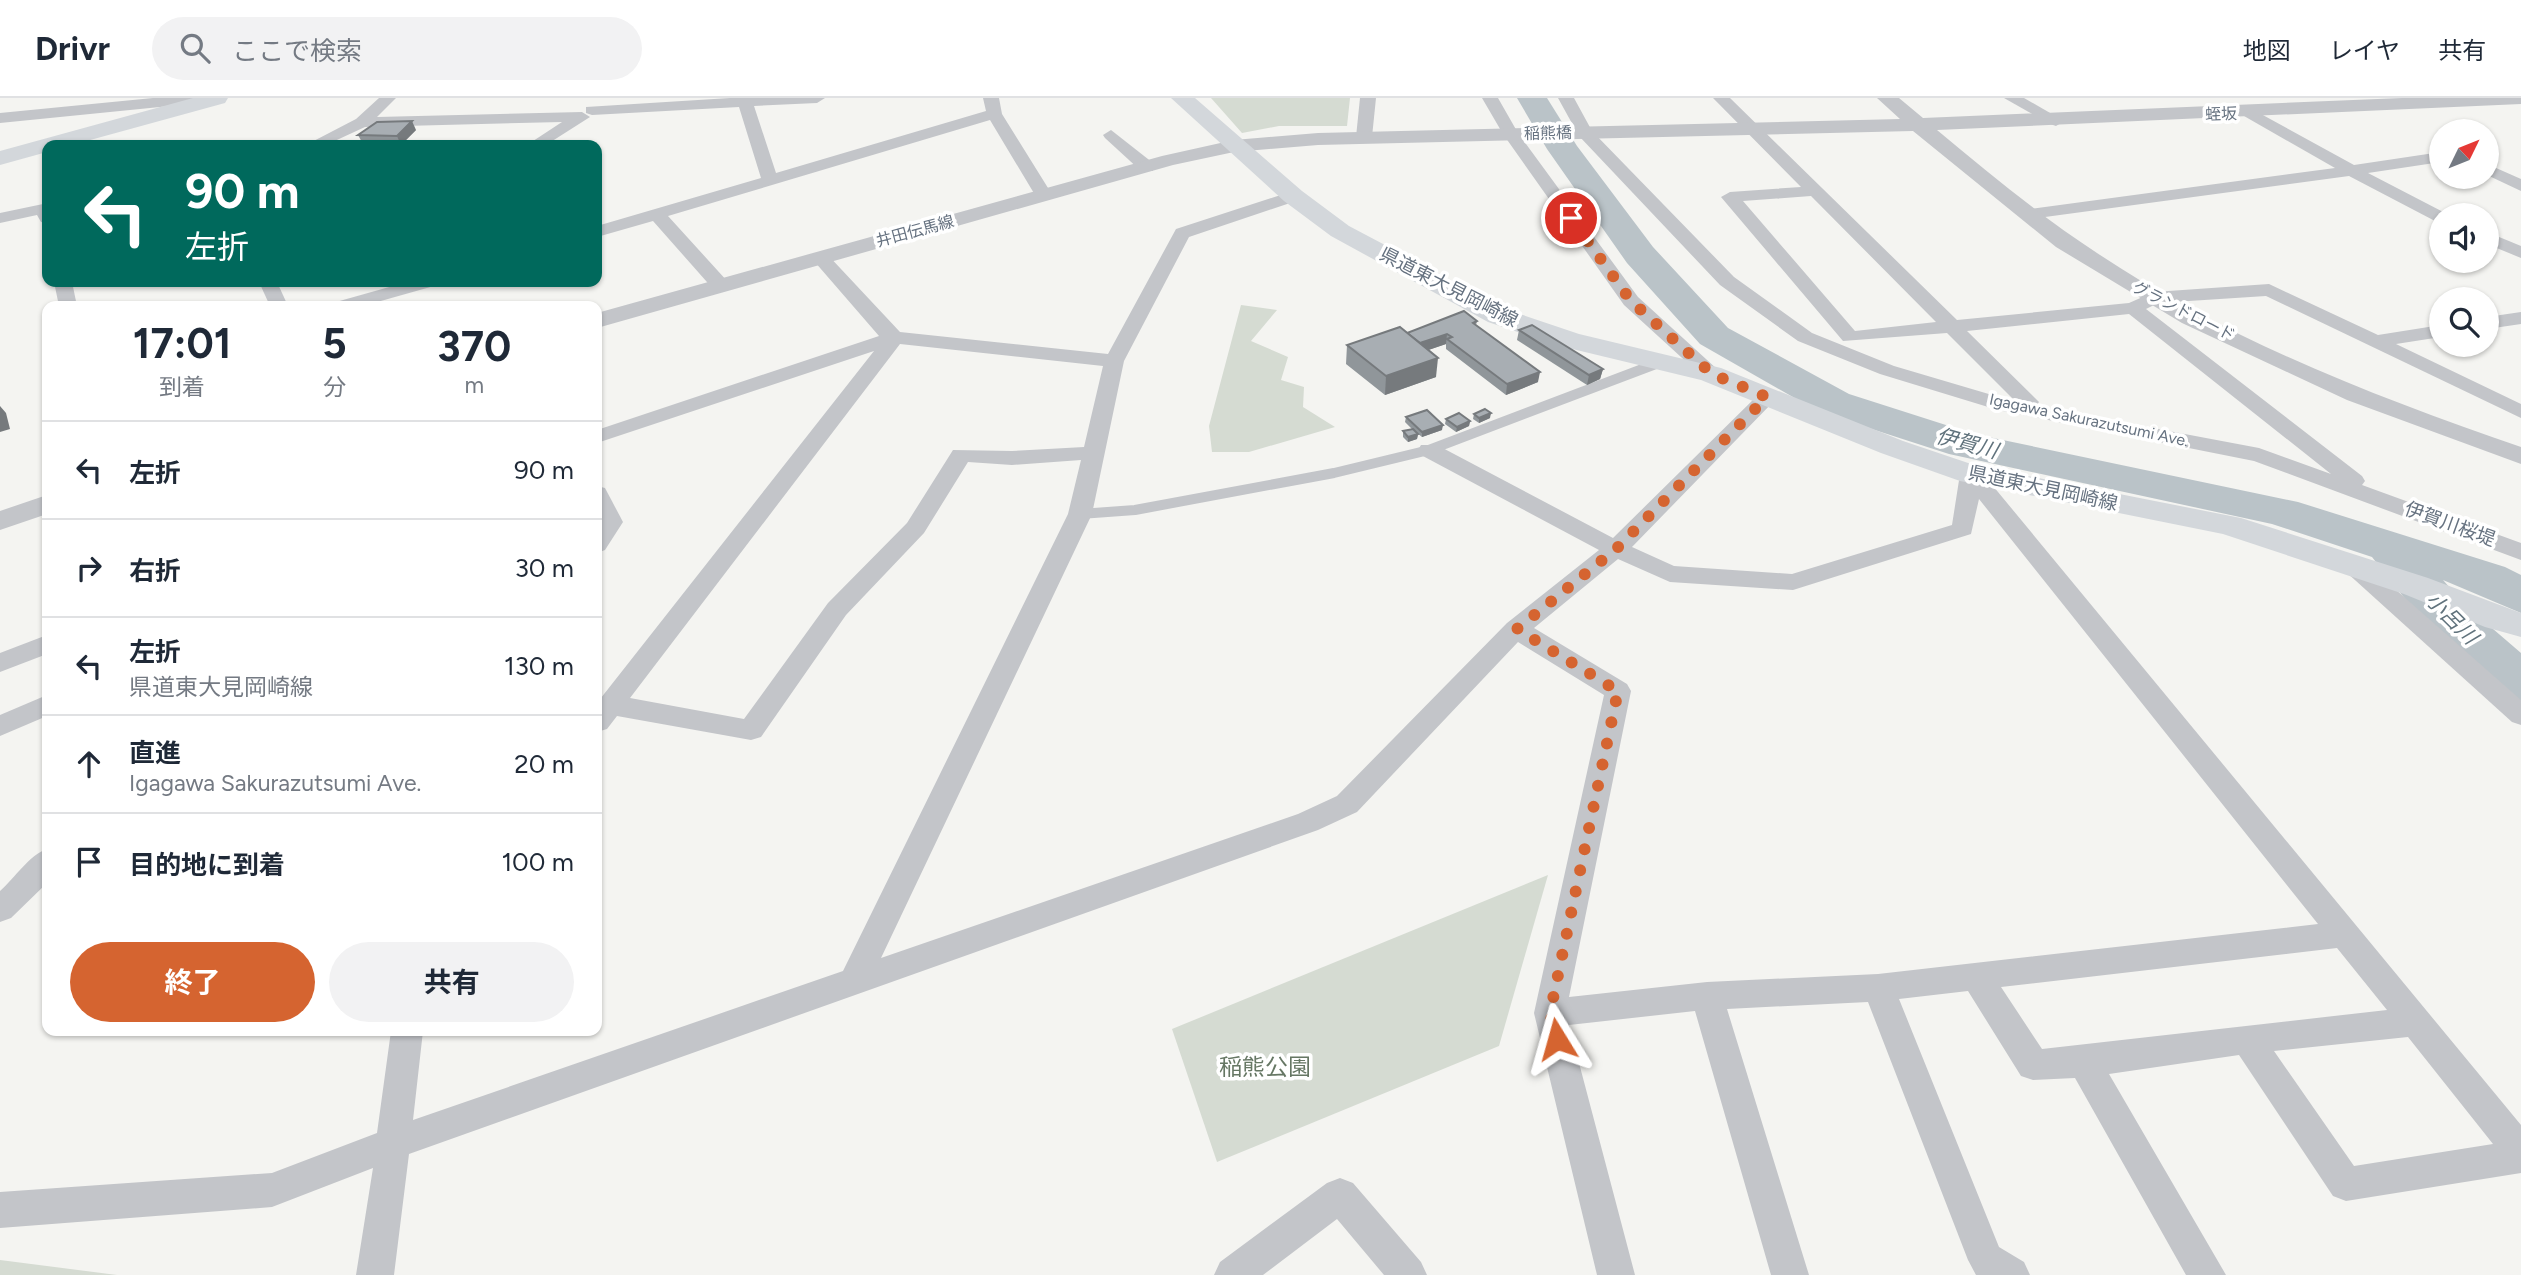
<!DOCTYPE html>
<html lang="ja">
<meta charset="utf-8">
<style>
body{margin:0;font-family:Figtree,"Noto Sans JP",sans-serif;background:#f2f2f3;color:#1f2937;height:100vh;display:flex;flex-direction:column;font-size:26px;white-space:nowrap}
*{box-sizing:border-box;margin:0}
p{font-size:23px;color:#747a83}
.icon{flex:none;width:38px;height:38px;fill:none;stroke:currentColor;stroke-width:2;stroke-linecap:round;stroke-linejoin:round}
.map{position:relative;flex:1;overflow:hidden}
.side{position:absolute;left:42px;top:203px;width:560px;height:735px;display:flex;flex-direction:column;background:#fff;border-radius:14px;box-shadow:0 2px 5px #0004}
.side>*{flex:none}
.banner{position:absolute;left:42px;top:42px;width:560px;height:147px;border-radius:14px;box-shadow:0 2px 5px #0004;background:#00695c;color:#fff;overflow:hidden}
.needle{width:46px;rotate:47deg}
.fabs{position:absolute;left:2429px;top:21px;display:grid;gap:14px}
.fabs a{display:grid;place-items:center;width:70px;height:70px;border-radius:50%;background:#fff;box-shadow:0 2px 5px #0004;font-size:35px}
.pin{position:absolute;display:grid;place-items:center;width:60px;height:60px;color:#fff;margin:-30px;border:4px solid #fff;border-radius:50%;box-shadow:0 2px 7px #0007}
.me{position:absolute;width:77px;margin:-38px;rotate:352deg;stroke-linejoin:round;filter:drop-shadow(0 0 5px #0008)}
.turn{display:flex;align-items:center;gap:24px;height:147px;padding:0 28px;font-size:32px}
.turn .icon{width:91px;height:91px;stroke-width:2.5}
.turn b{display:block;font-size:49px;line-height:60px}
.eta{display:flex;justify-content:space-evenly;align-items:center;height:119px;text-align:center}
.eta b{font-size:42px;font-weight:700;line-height:49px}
.cta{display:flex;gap:14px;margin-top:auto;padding:14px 28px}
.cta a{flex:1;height:80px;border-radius:42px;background:#d56430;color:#fff;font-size:28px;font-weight:700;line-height:80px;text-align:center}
.cta a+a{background:#f2f2f3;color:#1f2937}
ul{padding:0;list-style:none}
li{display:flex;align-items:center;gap:21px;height:98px;padding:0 28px;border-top:2px solid #e0e1e3}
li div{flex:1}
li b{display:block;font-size:26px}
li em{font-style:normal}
header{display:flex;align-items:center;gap:42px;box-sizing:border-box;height:98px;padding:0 35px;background:#fff;border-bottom:2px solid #e0e1e3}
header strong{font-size:33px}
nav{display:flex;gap:38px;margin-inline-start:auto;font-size:24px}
.search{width:490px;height:63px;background:#f2f2f3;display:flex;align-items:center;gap:18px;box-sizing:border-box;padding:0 24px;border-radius:38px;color:#747a83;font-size:26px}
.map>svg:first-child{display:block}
.green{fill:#d5dbd2}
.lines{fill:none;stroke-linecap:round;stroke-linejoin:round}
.river{fill:#bac3c8;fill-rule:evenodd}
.service{stroke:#c3c5c9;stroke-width:10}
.minor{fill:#c3c5c9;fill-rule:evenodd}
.tertiary{fill:#c3c5c9;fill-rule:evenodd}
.secondary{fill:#d3d7db;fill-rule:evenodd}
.wall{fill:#90969a}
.shaded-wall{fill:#767a7d}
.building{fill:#a8aeb3;stroke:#767a7d;stroke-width:2}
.route{stroke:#d56430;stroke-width:12;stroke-dasharray:0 21.6}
.labels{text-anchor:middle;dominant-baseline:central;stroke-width:7;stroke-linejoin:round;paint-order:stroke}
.far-street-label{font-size:16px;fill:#667280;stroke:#fff}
.street-label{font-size:19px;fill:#667280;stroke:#fff}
.water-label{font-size:21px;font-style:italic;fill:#61737d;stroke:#fff}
.near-park-label{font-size:23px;fill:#667764;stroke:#fff}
</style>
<header>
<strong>Drivr</strong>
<div class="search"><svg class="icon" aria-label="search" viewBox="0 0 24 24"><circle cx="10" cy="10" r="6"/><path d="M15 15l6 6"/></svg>ここで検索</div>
<nav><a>地図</a><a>レイヤ</a><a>共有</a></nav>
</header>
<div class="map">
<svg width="2521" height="1177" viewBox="0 0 2521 1177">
<rect width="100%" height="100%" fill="#f4f4f1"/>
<!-- green -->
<g class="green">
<path d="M1211 0H1350L1347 28H1279L1242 35Z"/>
<path d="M1241 207 1277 212 1251 243 1288 259 1281 282 1304 289 1303 309 1335 329 1249 354H1212L1209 328Z"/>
<path d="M1548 777 1499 948 1217 1064 1172 931Z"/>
<path d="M0 1162 117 1177H0Z"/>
</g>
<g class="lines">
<!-- river -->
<path class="river" d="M1517 0H1547L1577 48 1653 149 1728 230 1849 296 1974 336 2298 404 2505 469 2521 477V515L2443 482 2464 506 2521 555V603L2502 597 2428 530 2372 459 2272 426 1949 356 1819 314 1700 246 1627 165 1547 51Z"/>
<!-- service -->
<path class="service" d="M1080 416 1135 412 1334 375 1429 352 1661 264"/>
<!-- minor -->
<g class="minor">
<path d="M153 0H208L200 5 0 25V15Z"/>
<path d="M379 0H396L377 19 582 14 590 19 546 47H527L562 24 365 29 326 47H306L356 21Z"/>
<path d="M730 0H825L817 5 754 8 776 75 986 13 983 0H999L1002 16 1053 98 1044 103 1038 102 990 22 668 118 728 184 730 188 728 192H714L653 123 597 139V128L761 80 739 9 592 17 586 15V9Z"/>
<path d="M1360 0H1376L1372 39 1364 44 1356 39Z"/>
<path d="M1482 0H1498L1518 35 1638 199 1718 272 1721 276 1718 280H1704L1624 207 1503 36Z"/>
<path d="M1558 0H1574L1592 33 1734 179 1812 235 1894 268 2009 302 2016 304 1947 235 1843 243 1721 99 1730 94 1801 89 1713 0H1730L1957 222 2129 205 2154 194 2269 186 2378 237 2441 227V239L2396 246 2521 306V320L2266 198 2158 205 2146 211 2362 378 2365 383 2362 387 2521 445V462L2254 363 1998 312 1880 276 1798 243 1720 187 1579 38ZM1811 98 1936 224 1855 233 1743 103ZM2129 216 2331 376 2259 350 2036 308 2039 304 2035 300 1967 233Z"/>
<path d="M2004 0H2024L2064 23 2056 28 2050 26Z"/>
<path d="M2250 10 2354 67 2441 54V64L2368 75 2449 117H2441V124L2435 123 2349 78 2030 121 2021 116 2030 111 2335 70 2244 18V12Z"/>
<path d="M1111 32 1153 65V73H1141L1105 40 1103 37Z"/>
<path d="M2487 66 2521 81V93L2487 77Z"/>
<path d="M1293 93 1302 98 1299 102 1189 139 1124 263 1092 416 881 860 1298 716 1337 698 1507 525 1599 452 1421 357 1418 352 1421 347H1437L1613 440 1760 295H1774L1777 299 1774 303 1632 449 1674 468 1792 476 1952 427 1960 376 1963 371H1979L2521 1027V1075L2346 1103 2333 1098 2239 957 2109 976 2226 1177H2186L2075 980 2033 982 2021 978 1968 893 1899 901 1999 1149 2024 1164 2030 1177H1976L1968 1162 1868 904 1727 911 1809 1177H1771L1695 913 1569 927 1635 1177H1597L1534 915 1604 597 1518 544 1357 714 1318 732 409 1056 394 1177H356L373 1070 272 1109 0 1130V1094L272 1075 377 1035 391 933H423L413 1022 843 873 1068 416 1081 362 1012 367 968 364 924 435 846 517 761 639 751 642 617 618 607 631 597 634V605L874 253 597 345V332L879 238 814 163 811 159 814 155H826L900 234 1108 256 1176 131ZM900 246 1103 268 1084 349 1012 353 953 352 907 425 828 505 744 621 630 600ZM1979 401 2318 826 1878 876 1707 884 1569 899 1631 593 1627 586 1534 530 1618 461 1670 484 1793 492 1971 436ZM2337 850 2387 912 2042 951 2001 889ZM2408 939 2493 1046 2354 1068 2274 953Z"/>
<path d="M43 106 47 107V125L41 124 37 117 0 125V115Z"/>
<path d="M2487 134 2521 148V160L2487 146Z"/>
<path d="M54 184H72L77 208H59Z"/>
<path d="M259 184H277L288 208H270Z"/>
<path d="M407 184H436L434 188 363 208H333L336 204Z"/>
<path d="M2521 214V226L2487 231V219Z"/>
<path d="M597 388 605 390 623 424 605 452 597 455Z"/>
<path d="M2353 459 2361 461 2521 602V627L2512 624 2345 473 2341 467 2345 461Z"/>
<path d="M47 537V556L0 574V555Z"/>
<path d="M47 597V618L0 638V617Z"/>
<path d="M47 751V785L11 820 0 824V793C15 780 29 757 47 751Z"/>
<path d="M1340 1080 1353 1085 1421 1164 1427 1177H1384L1337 1121 1263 1177H1214L1220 1164 1327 1085Z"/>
</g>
<!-- tertiary -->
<g class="tertiary">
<path d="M1877 0H1899L1923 20 2402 0H2521V6L1937 32C1989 75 2040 118 2097 155 2226 241 2375 299 2521 349V366L2347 302 2182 225 2056 149 1913 33 1318 47 1234 54 1173 67 597 230V215L1162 58 1234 42 1318 35 1900 21Z"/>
<path d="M47 397V416L0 432V413Z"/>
</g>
<!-- secondary -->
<g class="secondary">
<path d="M193 0H228L225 5 72 47H47V54L0 67V53Z"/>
<path d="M1171 0H1195L1302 93 1349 128 1508 212 1579 236 1721 270 1903 343 1977 368 2241 420 2428 480 2521 515V539L2485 529 2404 496 2223 436 1960 383 1881 355 1701 282 1560 248 1488 224 1331 138 1284 103Z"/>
</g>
</g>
<!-- wall -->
<g class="wall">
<path d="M416 32 401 47 363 46 358 37Z"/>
<path d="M1477 223 1476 227 1538 284 1506 297 1446 251V246L1428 252 1436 279 1385 297 1346 266 1347 247 1407 235Z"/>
<path d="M1519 232 1603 271 1600 281 1587 287 1517 242Z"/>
<path d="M1474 316 1490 320 1479 325 1473 321Z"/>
<path d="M1406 319 1442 332 1422 339 1416 334 1418 336 1417 341 1408 344 1403 339V333L1412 331 1405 324Z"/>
<path d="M1446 321 1470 323 1469 328 1456 334 1445 326Z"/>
</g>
<!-- shaded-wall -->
<g class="shaded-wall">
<path d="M412 23 416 32 401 47 397 38Z"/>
<path d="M1447 236 1446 246 1411 258 1412 248Z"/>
<path d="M1438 260 1436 279 1385 297 1386 278Z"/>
<path d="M1603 271 1600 281 1587 287 1589 277Z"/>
<path d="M1540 274 1538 284 1506 297 1507 286Z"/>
<path d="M0 308 6 315 10 331 0 334Z"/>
<path d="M1491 315 1490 320 1479 325V320Z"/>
<path d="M1470 323 1469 328 1456 334 1457 329Z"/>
<path d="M1443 327 1442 332 1422 339V334Z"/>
<path d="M1418 336 1417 341 1408 344V339Z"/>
</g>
<!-- building -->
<g class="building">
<path d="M412 23 397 38 358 37 377 24Z"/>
<path d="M1464 213 1477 223 1473 225 1540 274 1507 286 1447 241 1452 239 1447 236 1420 245 1407 235Z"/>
<path d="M1532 227 1603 271 1589 277 1519 232Z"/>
<path d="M1400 229 1438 260 1386 278 1347 247Z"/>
<path d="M1485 311 1491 315 1479 320 1474 316Z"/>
<path d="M1427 312 1443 327 1422 334 1406 319Z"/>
<path d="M1459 315 1470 323 1457 329 1446 321Z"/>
<path d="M1413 331 1418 336 1408 339 1403 333Z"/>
</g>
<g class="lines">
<!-- route -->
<path class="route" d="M1557 941 1550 915 1618 593 1517 531 1616 451 1767 299 1712 276 1631 203 1571 120"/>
</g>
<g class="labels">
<!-- far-street labels -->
<g class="far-street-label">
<text transform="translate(2221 16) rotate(-2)">蛭坂</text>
<text transform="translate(1548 35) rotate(-1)">稲熊橋</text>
<text transform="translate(915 133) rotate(-15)">井田伝馬線</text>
<text transform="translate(2184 213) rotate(27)">グランドロード</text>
<text transform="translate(2089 322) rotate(12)">Igagawa Sakurazutsumi Ave.</text>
</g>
<!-- street labels -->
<g class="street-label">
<text transform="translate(1449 189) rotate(27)">県道東大見岡崎線</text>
<text transform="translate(2043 390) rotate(12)">県道東大見岡崎線</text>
<text transform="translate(2450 426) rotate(20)">伊賀川桜堤</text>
</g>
<!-- water labels -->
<g class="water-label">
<text transform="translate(1967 345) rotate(15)">伊賀川</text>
<text transform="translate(2452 520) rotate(45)">小呂川</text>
</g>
<!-- near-park labels -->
<g class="near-park-label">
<text x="1265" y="969">稲熊公園</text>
</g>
</g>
</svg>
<div class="fabs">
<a><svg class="needle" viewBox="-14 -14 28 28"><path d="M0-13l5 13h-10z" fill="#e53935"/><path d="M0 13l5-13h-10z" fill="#747a83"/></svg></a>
<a><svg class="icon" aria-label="sound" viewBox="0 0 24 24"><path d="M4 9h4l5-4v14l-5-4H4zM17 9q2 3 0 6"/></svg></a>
<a><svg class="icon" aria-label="search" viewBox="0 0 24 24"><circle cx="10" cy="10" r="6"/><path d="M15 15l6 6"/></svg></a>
</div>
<div class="pin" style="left:1571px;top:120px;background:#d93025"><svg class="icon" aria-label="arrive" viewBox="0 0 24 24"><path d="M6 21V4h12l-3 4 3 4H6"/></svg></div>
<svg class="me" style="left:1557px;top:941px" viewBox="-20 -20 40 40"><path d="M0-17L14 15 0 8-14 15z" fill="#d56430" stroke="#fff" stroke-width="4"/></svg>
<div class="banner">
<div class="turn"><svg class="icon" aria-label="left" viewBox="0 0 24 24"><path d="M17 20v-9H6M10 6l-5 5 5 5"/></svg><div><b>90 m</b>左折</div></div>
</div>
<section class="side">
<div class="eta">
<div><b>17:01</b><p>到着</p></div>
<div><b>5</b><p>分</p></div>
<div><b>370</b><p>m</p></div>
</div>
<ul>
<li><svg class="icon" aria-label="left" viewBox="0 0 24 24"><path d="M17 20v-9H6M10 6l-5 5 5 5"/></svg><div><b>左折</b></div><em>90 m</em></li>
<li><svg class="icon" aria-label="right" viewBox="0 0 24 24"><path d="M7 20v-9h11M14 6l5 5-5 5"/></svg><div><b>右折</b></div><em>30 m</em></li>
<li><svg class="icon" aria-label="left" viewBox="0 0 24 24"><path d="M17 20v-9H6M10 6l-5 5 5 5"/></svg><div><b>左折</b><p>県道東大見岡崎線</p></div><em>130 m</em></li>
<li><svg class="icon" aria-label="ahead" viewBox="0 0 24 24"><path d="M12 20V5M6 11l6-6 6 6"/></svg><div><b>直進</b><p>Igagawa Sakurazutsumi Ave.</p></div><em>20 m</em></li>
<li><svg class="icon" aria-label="arrive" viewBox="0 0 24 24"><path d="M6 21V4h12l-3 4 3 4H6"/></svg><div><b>目的地に到着</b></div><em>100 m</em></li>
</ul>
<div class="cta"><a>終了</a><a>共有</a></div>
</section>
</div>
